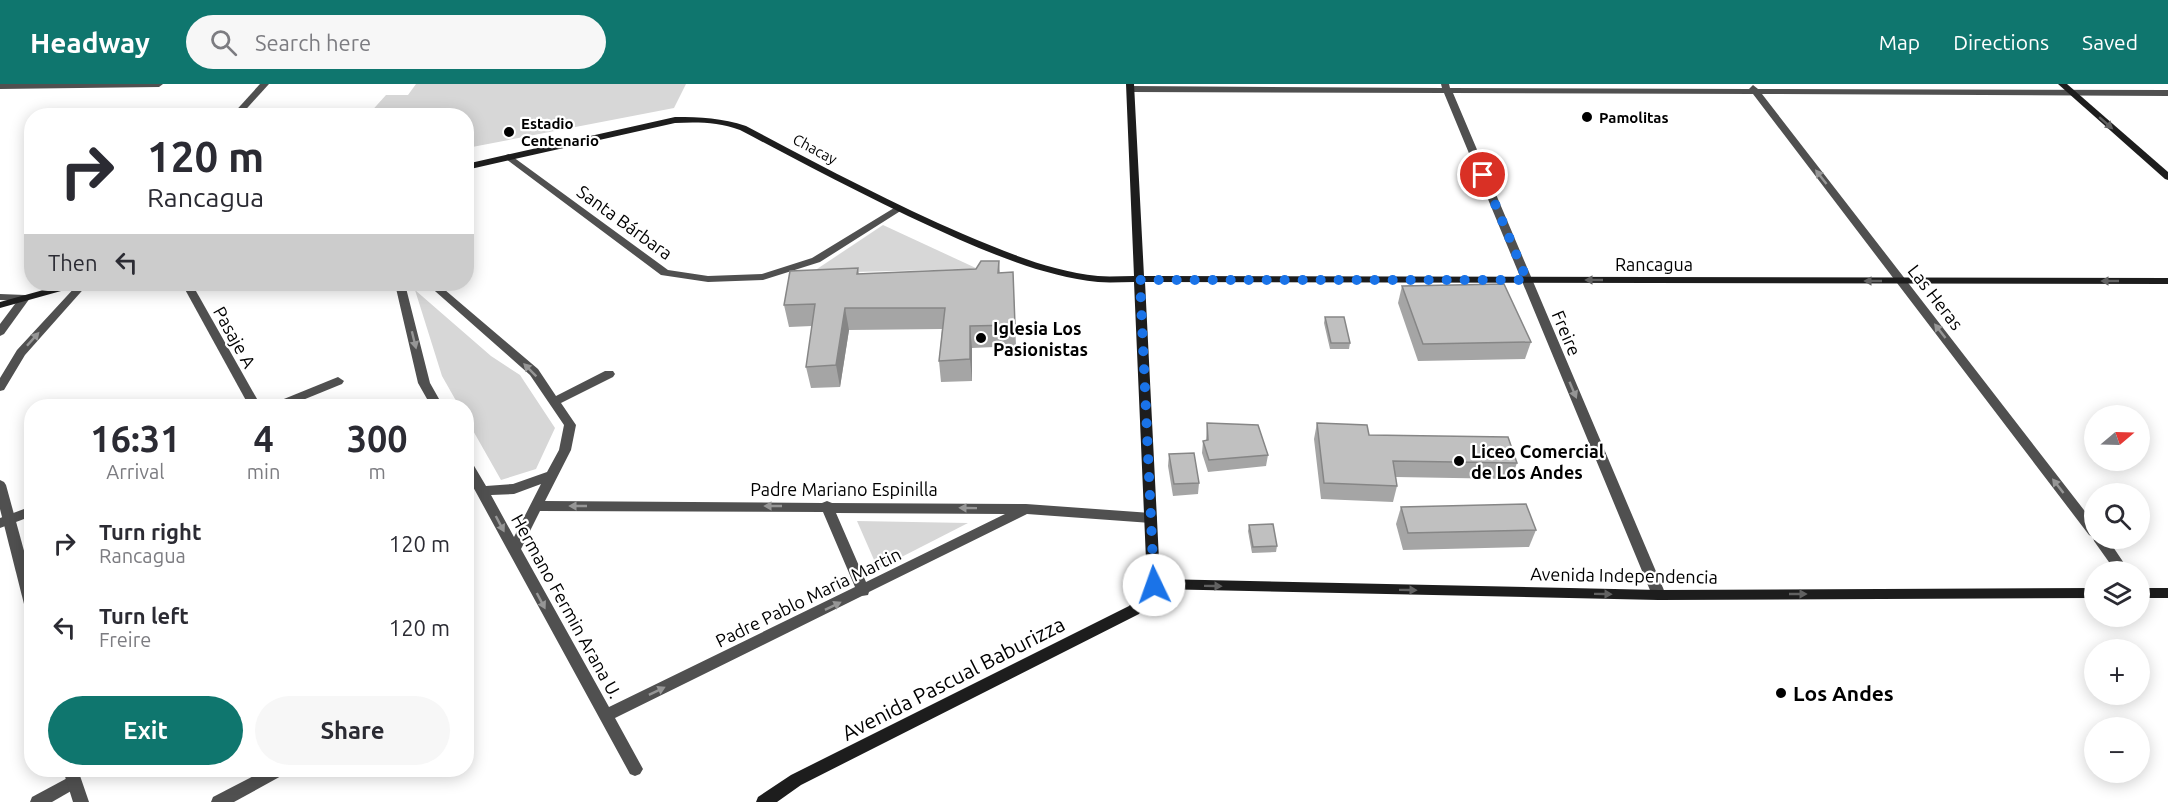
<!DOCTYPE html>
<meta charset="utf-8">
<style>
body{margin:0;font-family:Ubuntu,sans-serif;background:#f7f7f7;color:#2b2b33;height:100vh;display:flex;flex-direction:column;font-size:22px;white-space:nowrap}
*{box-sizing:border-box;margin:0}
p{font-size:20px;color:#7c7c81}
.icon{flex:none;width:33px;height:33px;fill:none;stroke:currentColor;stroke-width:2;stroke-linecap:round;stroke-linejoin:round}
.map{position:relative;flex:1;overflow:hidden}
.sheet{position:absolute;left:24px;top:315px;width:450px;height:378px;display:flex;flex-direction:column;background:#fff;border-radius:24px;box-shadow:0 3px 15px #0003}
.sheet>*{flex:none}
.top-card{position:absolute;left:24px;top:24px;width:450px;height:183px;border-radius:24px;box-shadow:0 3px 15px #0003;background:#fff;color:#2b2b33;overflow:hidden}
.needle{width:39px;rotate:71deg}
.fabs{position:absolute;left:2084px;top:321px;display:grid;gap:12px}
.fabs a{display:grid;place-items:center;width:66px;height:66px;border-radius:50%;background:#fff;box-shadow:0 3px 15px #0003;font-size:30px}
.pin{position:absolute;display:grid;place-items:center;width:51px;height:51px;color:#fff;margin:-26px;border:3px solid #fff;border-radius:50%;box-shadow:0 2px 6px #0007}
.me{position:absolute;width:66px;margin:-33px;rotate:357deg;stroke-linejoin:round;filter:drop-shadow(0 0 4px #0008)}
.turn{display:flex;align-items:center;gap:21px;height:126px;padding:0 24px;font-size:27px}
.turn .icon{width:78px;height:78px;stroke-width:2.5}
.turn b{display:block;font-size:42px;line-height:51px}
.then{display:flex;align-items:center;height:57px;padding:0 24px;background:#0003;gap:12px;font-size:22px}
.eta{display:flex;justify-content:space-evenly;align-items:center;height:102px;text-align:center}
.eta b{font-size:36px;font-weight:700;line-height:42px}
.primary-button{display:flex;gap:12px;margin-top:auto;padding:12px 24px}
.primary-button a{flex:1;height:69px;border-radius:36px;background:#0f766e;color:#fff;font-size:24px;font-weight:700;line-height:69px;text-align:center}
.primary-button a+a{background:#f7f7f7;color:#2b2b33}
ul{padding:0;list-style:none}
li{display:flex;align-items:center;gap:18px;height:84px;padding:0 24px}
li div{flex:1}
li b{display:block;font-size:22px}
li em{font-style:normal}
header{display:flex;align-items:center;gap:36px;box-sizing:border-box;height:84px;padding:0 30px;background:#0f766e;color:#fff}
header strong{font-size:28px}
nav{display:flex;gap:33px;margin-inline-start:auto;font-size:21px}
.search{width:420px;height:54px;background:#f7f7f7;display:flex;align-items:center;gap:15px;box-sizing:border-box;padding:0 21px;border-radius:33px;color:#7c7c81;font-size:22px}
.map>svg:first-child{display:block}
.green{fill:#d7d7d7}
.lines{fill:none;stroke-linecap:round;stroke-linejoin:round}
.minor{fill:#505050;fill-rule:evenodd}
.tertiary{fill:#505050;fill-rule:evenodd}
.secondary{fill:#1d1d1d;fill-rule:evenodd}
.wall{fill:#a5a5a5}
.shaded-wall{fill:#868686}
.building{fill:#c0c0c0;stroke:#868686;stroke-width:1.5}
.oneway{fill:#616161}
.oneway2{fill:#969696}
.route{stroke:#1a73e8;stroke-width:10;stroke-dasharray:0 18}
.poi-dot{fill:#000;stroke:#fff;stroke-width:2}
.labels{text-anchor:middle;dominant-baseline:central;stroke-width:4.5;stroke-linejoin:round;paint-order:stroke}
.far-poi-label{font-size:15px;font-weight:bold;fill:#000;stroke:#fff;text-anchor:start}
.far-street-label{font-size:15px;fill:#000;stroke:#fff}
.street-label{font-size:18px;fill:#000;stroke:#fff}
.poi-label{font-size:18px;font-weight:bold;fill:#000;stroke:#fff;text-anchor:start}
.near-street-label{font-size:21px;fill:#000;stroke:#fff}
.near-poi-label{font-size:21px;font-weight:bold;fill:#000;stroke:#fff;text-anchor:start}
</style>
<header>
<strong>Headway</strong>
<div class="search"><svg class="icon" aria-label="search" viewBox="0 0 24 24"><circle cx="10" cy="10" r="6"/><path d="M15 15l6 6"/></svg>Search here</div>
<nav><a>Map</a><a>Directions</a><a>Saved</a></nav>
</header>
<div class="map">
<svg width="2168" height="718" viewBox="0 0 2168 718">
<rect width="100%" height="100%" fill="#fff"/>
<!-- green -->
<g class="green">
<path d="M416 0H686L674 24 467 64 466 32 368 31 386 11H408Z"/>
<path d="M883 141 978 185 811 189Z"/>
<path d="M415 206 491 272 520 291 555 344 536 385 501 396 467 336 466 322H459L442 292Z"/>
<path d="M857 437 968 439 878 485Z"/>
</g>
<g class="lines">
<!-- minor -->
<g class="minor">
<path d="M0 0H163L159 3 0 5Z"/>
<path d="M1441 0H1449L1450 4 1749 5 1753 1 1758 5 2168 6V12L1762 10 2094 439V454H2107L2130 488H2116L2094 457 2093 453 2089 451 1753 10 1453 9 1666 511 1664 515 1659 516 1654 515 1652 511 1444 9 1131 8 1127 5 1131 2 1442 4Z"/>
<path d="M509 70 668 186 708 192 762 190 812 174 894 124H900L902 126 820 178 763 196 708 198 661 191 506 75V71Z"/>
<path d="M182 200H192L261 322H249Z"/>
<path d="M395 200H405L430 299 443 322H431L418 299Z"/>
<path d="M427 200H438L538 285 556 312 605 287H613L615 290 613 293 561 319 576 341 571 366 545 417 822 419 827 417 832 419 1026 420 1151 429 1156 431 1157 434 1156 437 1151 439 1027 430 869 508 868 511 862 512 615 634 643 685 640 690 635 692 630 690 466 390V374L470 375 486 402 513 400 547 388 559 366 564 341 530 291ZM541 400 514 453 491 411 514 410ZM540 427 823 428 855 503 609 623 521 465ZM836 429 1005 430 866 498Z"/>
<path d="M0 210 25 211 30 214 25 217 0 216Z"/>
<path d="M338 293 344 297 342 300 288 322H272L274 319Z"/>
<path d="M32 422V432L0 444V434Z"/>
<path d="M265 686H286L283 691 234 718H211L213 713Z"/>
<path d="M73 691 78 693 81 698 78 703 52 718H30L32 713Z"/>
</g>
<!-- tertiary -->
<g class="tertiary">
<path d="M260 0H269L240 32H231Z"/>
<path d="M78 200H88L25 271 4 306 0 307V294L17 266Z"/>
<path d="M25 211 30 214 4 250 0 252V240L21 212Z"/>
<path d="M0 396 4 398 6 401 32 496V529L27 528 25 524 0 425Z"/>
<path d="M63 686H78L89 718H73Z"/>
</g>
<!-- secondary -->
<g class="secondary">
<path d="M1126 0H1134L1144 192 2168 194V200L1145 198 1160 495 1659 506 2094 504V514L1659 516 1157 505 1139 530 801 701 777 718H756L758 713 791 691 1129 522 1147 499 1134 198C1122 198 1110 199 1098 198 1049 193 1002 174 958 155 883 122 812 84 740 46 718 38 698 38 675 39L466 86V80L675 33C701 33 722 34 746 42 818 80 889 118 963 150 1006 168 1050 187 1098 192 1109 193 1122 192 1134 192Z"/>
<path d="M2058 0H2067L2168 88V96L2165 95Z"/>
<path d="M65 200H80L79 202 0 224V218Z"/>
<rect x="2139" y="504" width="29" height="10"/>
</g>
</g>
<!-- wall -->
<g class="wall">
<path d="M999 177 1000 189 1013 188 1016 262 972 264V297L941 298 939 277 942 245 849 246 840 303 811 304 806 283 812 242 789 243 784 221 858 184 859 190 976 185Z"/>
<path d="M1402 202 1531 258 1525 275 1418 277 1398 219Z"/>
<path d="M1325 233 1350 259 1349 265H1330L1324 239Z"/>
<path d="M1207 339 1268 371 1266 382 1208 388 1202 369 1203 357H1206Z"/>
<path d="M1317 339 1369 351 1517 379 1511 395 1396 393 1397 402 1393 418 1321 415 1314 355Z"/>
<path d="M1169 370 1199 399 1198 410 1173 412 1168 382Z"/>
<path d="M1401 423 1536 446 1529 463 1403 466 1396 440Z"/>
<path d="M1249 441 1277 462 1276 468 1252 469 1248 447Z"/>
</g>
<!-- shaded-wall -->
<g class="shaded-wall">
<path d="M845 224 849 246 840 303 836 281Z"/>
<path d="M970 242 972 264V297L970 275Z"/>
</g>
<!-- building -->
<g class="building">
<path d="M981 177H999L998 189 1013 188 1015 241 970 242V275L939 277 945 224H845L836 281 806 283 815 220 784 221 790 187 858 184 857 190 976 185Z"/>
<path d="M1504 200 1531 258 1423 260 1402 202Z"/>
<path d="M1325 233H1344L1350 259H1331Z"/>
<path d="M1207 339 1258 341 1268 371 1209 376 1203 357 1208 356Z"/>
<path d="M1317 339 1367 341 1369 351 1508 353 1517 379 1393 377 1397 402 1324 399Z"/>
<path d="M1194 369 1199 399 1174 400 1169 370Z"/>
<path d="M1526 420 1536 446 1408 449 1401 423Z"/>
<path d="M1273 440 1277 462 1253 463 1249 441Z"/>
</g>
<!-- one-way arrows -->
<defs><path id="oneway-solid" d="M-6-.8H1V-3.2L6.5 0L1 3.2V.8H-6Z" transform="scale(1.5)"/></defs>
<g class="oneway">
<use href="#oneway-solid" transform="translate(2106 39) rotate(41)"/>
<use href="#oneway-solid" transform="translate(1594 196) rotate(-180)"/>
<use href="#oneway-solid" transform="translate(1873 197) rotate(-180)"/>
<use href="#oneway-solid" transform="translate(2110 197) rotate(-180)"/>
<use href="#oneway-solid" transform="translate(1213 502) rotate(1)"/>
<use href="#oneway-solid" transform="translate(1408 506) rotate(1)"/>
<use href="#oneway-solid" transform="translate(1603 510) rotate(1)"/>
<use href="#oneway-solid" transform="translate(1798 510)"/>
</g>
<g class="oneway2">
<use href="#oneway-solid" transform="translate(1821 93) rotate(-128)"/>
<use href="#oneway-solid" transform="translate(1940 247) rotate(-128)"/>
<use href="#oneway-solid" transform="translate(33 255) rotate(-48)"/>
<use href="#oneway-solid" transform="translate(414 256) rotate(76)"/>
<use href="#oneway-solid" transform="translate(530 286) rotate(-135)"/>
<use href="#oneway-solid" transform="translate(1573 306) rotate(67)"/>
<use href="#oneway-solid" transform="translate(2058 402) rotate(-128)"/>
<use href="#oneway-solid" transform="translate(578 422) rotate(-180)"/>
<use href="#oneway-solid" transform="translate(773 422) rotate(-180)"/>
<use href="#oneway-solid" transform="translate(968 424) rotate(-179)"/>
<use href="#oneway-solid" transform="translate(500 440) rotate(62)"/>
<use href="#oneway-solid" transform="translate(541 517) rotate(62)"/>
<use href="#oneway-solid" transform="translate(833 522) rotate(-26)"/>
<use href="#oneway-solid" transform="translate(657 607) rotate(-26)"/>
</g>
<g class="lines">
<!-- route -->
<path class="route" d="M1154 501 1140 196H1527L1483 91"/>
</g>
<!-- markers -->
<g class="poi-dot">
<circle cx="1587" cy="33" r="6"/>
<circle cx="509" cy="48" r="6"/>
<circle cx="981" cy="254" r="6"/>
<circle cx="1459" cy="377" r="6"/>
<circle cx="1781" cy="609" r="6"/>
</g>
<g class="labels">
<!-- far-poi labels -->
<g class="far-poi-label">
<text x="1599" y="33">Pamolitas</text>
<text x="521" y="39">Estadio<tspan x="521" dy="17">Centenario</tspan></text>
</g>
<!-- far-street labels -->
<g class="far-street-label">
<text transform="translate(815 65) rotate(28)">Chacay</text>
</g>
<!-- street labels -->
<g class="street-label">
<text transform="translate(625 138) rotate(36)">Santa Bárbara</text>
<text x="1654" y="180">Rancagua</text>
<text transform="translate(1936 213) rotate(52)">Las Heras</text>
<text transform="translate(1567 249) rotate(67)">Freire</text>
<text transform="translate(235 253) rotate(61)">Pasaje A</text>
<text x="844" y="405">Padre Mariano Espinilla</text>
<text transform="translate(1624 491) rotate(1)">Avenida Independencia</text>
<text transform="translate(808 513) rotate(-26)">Padre Pablo Maria Martin</text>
<text transform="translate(567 522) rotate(61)">Hermano Fermin Arana U.</text>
</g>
<!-- poi labels -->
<g class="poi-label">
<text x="993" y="244">Iglesia Los<tspan x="993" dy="21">Pasionistas</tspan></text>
<text x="1471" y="367">Liceo Comercial<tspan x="1471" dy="21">de Los Andes</tspan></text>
</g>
<!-- near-street labels -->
<g class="near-street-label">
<text transform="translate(953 594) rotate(-27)">Avenida Pascual Baburizza</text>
</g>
<!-- near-poi labels -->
<g class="near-poi-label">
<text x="1793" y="609">Los Andes</text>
</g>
</g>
</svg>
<div class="fabs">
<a><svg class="needle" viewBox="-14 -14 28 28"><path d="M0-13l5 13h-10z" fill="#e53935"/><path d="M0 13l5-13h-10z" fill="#7c7c81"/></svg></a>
<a><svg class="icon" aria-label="search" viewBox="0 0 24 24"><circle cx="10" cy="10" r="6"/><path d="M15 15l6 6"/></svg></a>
<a><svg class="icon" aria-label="layers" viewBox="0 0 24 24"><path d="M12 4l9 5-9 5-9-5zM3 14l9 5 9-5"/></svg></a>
<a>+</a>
<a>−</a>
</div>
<div class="pin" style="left:1483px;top:91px;background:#d93025"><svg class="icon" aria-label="arrive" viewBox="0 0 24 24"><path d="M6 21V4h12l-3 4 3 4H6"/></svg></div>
<svg class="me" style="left:1154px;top:501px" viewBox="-20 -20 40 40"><circle r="19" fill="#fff"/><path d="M0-13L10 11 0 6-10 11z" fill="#1a73e8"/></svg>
<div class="top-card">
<div class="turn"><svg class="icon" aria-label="right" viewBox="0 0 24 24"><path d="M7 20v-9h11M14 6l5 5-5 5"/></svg><div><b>120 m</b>Rancagua</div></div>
<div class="then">Then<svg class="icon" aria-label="left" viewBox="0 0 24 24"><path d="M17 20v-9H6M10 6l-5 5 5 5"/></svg></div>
</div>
<section class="sheet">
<div class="eta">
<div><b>16:31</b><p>Arrival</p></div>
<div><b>4</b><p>min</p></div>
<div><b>300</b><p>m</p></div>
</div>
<ul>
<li><svg class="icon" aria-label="right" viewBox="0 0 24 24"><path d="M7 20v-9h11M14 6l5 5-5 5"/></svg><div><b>Turn right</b><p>Rancagua</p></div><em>120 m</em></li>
<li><svg class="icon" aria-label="left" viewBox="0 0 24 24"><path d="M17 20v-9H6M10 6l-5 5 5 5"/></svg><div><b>Turn left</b><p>Freire</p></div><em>120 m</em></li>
</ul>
<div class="primary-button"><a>Exit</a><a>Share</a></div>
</section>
</div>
